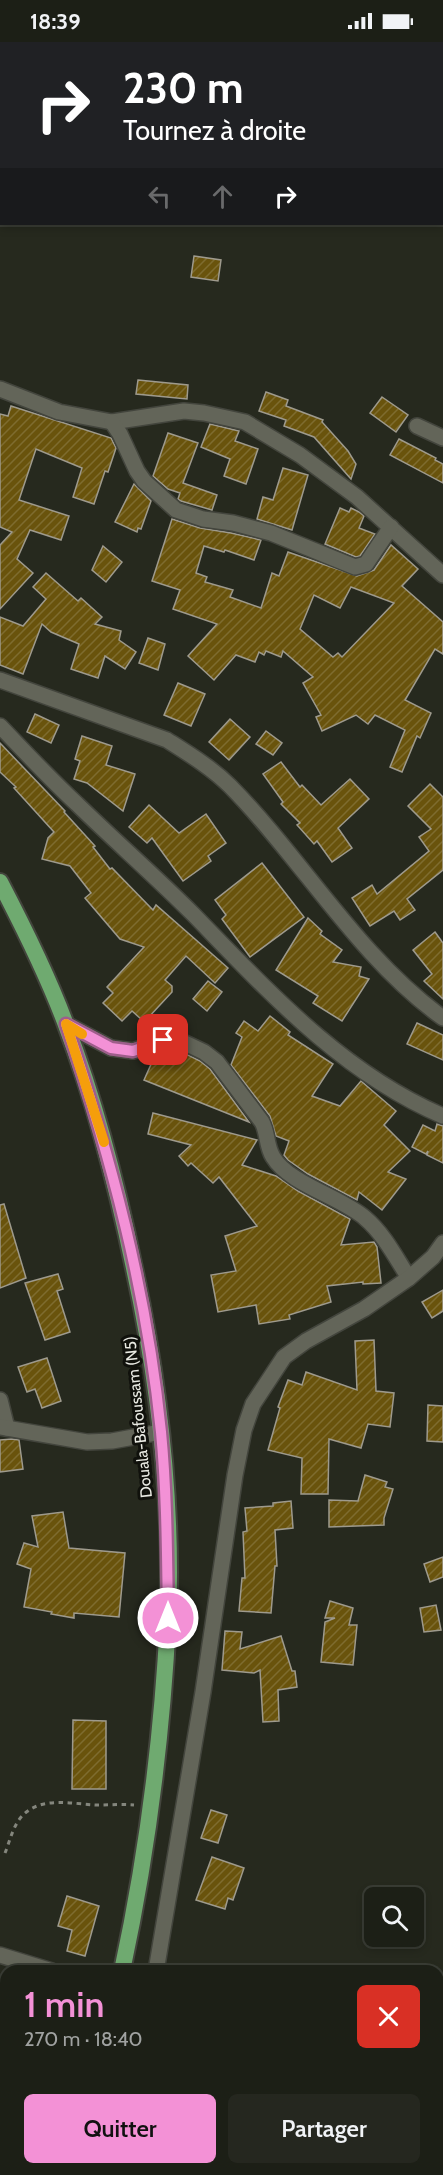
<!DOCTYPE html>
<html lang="fr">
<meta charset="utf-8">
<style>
body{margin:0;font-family:Cabin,sans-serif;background:#25271f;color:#f1f3f6;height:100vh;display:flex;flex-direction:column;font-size:22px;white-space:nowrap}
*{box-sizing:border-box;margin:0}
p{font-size:20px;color:#a0a2a1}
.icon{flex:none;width:33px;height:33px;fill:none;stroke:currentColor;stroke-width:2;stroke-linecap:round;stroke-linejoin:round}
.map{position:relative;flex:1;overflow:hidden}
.sheet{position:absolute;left:0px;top:1923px;width:444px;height:210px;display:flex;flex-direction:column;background:#1c1f16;border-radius:18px 18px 0 0;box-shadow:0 3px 9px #0003,0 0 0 2px #3a3d35}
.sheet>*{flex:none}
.top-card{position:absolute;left:0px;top:0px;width:444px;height:183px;box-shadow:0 3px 9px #0003,0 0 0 2px #3a3d35;background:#202124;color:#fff;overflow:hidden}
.buttons{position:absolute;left:364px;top:1845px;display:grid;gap:12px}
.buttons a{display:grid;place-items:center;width:60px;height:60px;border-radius:9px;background:#1c1f16;box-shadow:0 3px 9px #0003,0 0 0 2px #3a3d35;font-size:30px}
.pin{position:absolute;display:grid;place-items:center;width:51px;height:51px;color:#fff;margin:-26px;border-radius:12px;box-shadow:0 3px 9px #0006}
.me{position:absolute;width:66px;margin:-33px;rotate:0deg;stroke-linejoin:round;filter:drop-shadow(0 0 4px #0008)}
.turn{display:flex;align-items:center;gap:21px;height:126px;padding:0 24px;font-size:27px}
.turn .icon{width:78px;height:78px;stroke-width:2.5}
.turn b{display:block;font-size:42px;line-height:51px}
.lanes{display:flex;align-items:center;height:57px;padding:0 24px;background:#0003;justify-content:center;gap:30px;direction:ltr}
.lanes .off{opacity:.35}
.round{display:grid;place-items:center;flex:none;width:63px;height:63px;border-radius:9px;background:#25271f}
.headline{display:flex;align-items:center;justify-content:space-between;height:102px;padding:0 24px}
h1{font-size:36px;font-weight:600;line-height:45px;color:#f391d6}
.cta{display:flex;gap:12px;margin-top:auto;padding:12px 24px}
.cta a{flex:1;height:69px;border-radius:9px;background:#f391d6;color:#111;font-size:24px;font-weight:600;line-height:69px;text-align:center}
.cta a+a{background:#25271f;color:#f1f3f6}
.status{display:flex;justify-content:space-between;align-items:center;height:42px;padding:0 30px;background:#1c1f16;direction:ltr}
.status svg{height:16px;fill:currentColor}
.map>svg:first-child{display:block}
.building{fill:url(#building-hatch);stroke:#9e9a8d;stroke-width:1.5;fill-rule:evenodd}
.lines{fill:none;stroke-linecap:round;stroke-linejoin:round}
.minor-casing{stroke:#43453d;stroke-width:18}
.trunk-casing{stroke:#43453d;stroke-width:20}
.path{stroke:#84867d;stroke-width:3;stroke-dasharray:4.5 4.5;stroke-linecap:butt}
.minor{stroke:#636559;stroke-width:15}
.trunk{stroke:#6faa70;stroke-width:16}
.route-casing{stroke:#9e5e8b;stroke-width:15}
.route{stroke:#f391d6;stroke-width:10}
.slow{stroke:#f59e0b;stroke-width:10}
.labels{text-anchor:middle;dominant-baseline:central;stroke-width:6;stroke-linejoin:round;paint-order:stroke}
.street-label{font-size:16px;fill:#e9eae3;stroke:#10110c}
</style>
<div class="status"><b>18:39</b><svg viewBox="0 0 49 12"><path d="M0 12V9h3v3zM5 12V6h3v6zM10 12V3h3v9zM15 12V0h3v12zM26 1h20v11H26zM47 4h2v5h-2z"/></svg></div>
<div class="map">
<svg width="443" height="2133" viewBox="0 0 443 2133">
<defs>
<pattern id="building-hatch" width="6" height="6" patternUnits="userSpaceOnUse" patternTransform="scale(1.5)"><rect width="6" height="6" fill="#69530c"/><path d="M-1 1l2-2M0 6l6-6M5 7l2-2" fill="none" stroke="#7e6c2f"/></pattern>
</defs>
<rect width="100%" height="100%" fill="#26291e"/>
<!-- building -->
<g class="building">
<path d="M194 214 221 218 218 239 191 235Z"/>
<path d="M138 338 188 343 187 357 136 352Z"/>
<path d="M266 350 288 358 286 364 323 378 322 380 348 409 356 422 351 437 314 395 284 384 286 378 259 369Z"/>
<path d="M382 355 408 373 396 390 370 371Z"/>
<path d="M11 364 111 396 116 406 108 430 105 429 94 462 73 455 82 426 36 407 19 458 69 474 61 498 30 488 17 517 33 531 0 567V503L12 490 0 485V372L8 374Z"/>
<path d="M210 382 239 389 235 399 258 407 246 442 224 434 230 417 201 405Z"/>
<path d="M168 391 198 401 183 441 217 453 212 468 181 459 178 457 180 451 168 447 153 434Z"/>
<path d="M399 397 436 416 435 418 443 422V441L390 413Z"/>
<path d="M283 426 308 433 292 488 257 477 263 455 273 458Z"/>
<path d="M134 442 151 459 141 487 138 486 137 490 115 480Z"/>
<path d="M340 466 349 470 351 466 359 470 364 474 359 486 375 492 360 514 356 515 325 502Z"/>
<path d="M172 477 200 486 231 491 261 498 254 518 225 508 224 510 204 504 196 531 207 535 205 540 233 548 230 555 261 566 272 531 279 534 288 510 357 534 374 528 391 503 418 527 402 544 443 580V612L435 607 405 658 431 671 420 696 417 694 402 730 390 725 405 688 375 673 368 682 356 673 322 689 316 675 321 673 303 641 313 635 283 609 281 615 266 609 264 613 259 610 255 620 236 613 214 638 188 614 217 582 173 567 180 548 152 539ZM351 545 394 561 342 615 338 611 333 615 300 587 314 553 340 566Z"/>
<path d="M103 504 122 520 106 540 92 528Z"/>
<path d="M46 531 78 559 81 556 102 575 95 582 121 589 119 598 136 610 125 627 105 614 98 636 71 627 79 602 51 590 42 582 23 632 0 623V575L23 584 46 557 33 545Z"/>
<path d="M148 596 165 602 158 628 139 621Z"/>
<path d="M178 641 205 652 191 684 164 673Z"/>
<path d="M35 672 59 683 51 701 27 690Z"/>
<path d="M230 677 250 695 229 718 209 700Z"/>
<path d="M266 689 282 701 273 713 256 702Z"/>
<path d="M82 694 112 704 106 723 135 732 123 769 87 741 74 737 80 719 75 717Z"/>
<path d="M0 701 65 769 64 770 95 804 93 805 110 827 112 826 153 868 156 863 228 926 215 941 186 914 165 938 172 944V950L147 977H141L132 969 122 979 103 961 113 951 107 945 144 905 120 897 85 856 91 851 70 824 42 817 48 796 54 790 14 746 16 745 0 730Z"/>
<path d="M281 720 300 745 302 743 321 763 350 737 369 757 338 786 352 806 332 820 317 799 314 802 297 783 300 781 281 762 283 760 263 732Z"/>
<path d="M430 742 443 755V828L407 857 415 868 400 878 394 869 370 884 352 856 372 843 377 852 429 809 419 795 431 787 408 764Z"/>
<path d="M149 763 179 791 206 772 226 801 208 814 211 819 183 839 152 796 147 801 129 785Z"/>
<path d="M262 821 304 875 250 915 222 877 226 873 215 858Z"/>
<path d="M308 876 322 889 320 892 342 908 333 920 361 925 359 934 369 937 342 979 313 961 318 954 276 928Z"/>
<path d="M435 890 443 901V957L424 939 432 932 413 908Z"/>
<path d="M208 939 222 950 207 969 193 957Z"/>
<path d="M270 974 290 990 288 993 333 1022 312 1054 340 1064 361 1039 396 1069 384 1083 410 1109 388 1130 406 1137 382 1168 359 1150 357 1158 308 1132 288 1118 284 1113 289 1099 276 1094 270 1074 231 1023 242 995 236 991 244 979 258 989Z"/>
<path d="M417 981 443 993V1018L407 1002Z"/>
<path d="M164 1008 182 1010 200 1019 210 1027 249 1080 144 1038 153 1018 157 1019 160 1009Z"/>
<path d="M153 1071 257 1098 242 1123 276 1134 298 1149 350 1177 341 1203 374 1200 377 1205 381 1241 363 1242V1240L327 1244 331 1260 289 1273 290 1277 259 1282 256 1263 218 1270 211 1233 236 1229 225 1194 257 1184 219 1135 213 1141 191 1121 188 1124 179 1114 191 1103 148 1092Z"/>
<path d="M437 1082 443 1084V1121L427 1113 428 1109 426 1112 412 1105 423 1083 435 1089Z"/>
<path d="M4 1162 26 1236 0 1246V1163Z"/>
<path d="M58 1232 63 1247 57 1249 70 1290 45 1298 25 1241Z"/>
<path d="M443 1248V1269L432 1276 422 1260Z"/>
<path d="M374 1298 376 1349 394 1351 390 1385 368 1382 361 1406 329 1397 328 1452H301L302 1416 268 1408 280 1366 278 1365 288 1338 302 1343 306 1330 357 1348 355 1299Z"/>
<path d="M47 1316 61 1359 42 1366 35 1347 27 1350 18 1325Z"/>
<path d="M428 1363 443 1364V1400L427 1399Z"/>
<path d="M12 1397 19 1398 23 1427 0 1430V1398Z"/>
<path d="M365 1433 387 1440 385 1445 393 1447 384 1476V1483L329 1485V1458L358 1459Z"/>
<path d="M291 1459 293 1486 275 1488 277 1524H275L271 1571 239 1569 242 1536H245L243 1490 247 1489 245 1466 273 1464V1461Z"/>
<path d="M63 1470 69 1506 125 1511 119 1575 74 1571V1576L51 1572 52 1570 24 1565 31 1527 17 1522 24 1501 38 1505 32 1474Z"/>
<path d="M443 1515V1535L430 1540 424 1522Z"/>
<path d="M330 1559 353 1566 349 1583H357L353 1623 321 1620 325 1580 335 1576H325Z"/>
<path d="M436 1563 441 1588 424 1590 420 1566Z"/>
<path d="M225 1589 242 1590 240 1607 281 1594 292 1629H295L297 1645 278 1648 279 1679 263 1680 260 1628 254 1631 222 1628Z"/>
<path d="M73 1678 106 1679V1747H72Z"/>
<path d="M211 1768 227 1773 218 1801 201 1796Z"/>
<path d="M212 1815 244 1826 233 1858 228 1856 225 1867 196 1858Z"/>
<path d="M67 1854 99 1864 85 1914 67 1909 72 1888 58 1884Z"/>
</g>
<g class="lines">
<defs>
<g id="minor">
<path d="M0 347 59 370 112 380 184 369 204 371 245 380 300 413 357 455 443 533"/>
<path d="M112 380 120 392 137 429 144 439 176 468 203 477 233 481 271 491 355 525 366 522 391 485"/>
<path d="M417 384 443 396"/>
<path d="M0 638 167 698C189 712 212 726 230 744 303 818 358 915 443 976"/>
<path d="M0 684C25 710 50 737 77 762 115 799 155 834 193 872 268 949 342 1031 443 1074"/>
<path d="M66 982 111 1006 133 1009 163 998 185 1001 204 1010 217 1020 262 1080C268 1091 266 1104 273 1115 289 1142 341 1155 365 1176 384 1192 396 1216 409 1236"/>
<path d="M0 1358 7 1386"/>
<path d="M0 1385 87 1400 112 1399 161 1390"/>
<path d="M0 1913 52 1929"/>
<path d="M156 1929 203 1650 235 1433 244 1388 253 1362 284 1315 306 1299 364 1267 409 1236 433 1215 443 1201"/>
<path d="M438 2055H443"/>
<path d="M0 2126 26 2133"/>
<path d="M123 2133 124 2127"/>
</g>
<g id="trunk">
<path d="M0 840C24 886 48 934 66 983 96 1062 117 1144 134 1226 159 1341 173 1460 168 1578 162 1697 147 1813 122 1929"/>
<path d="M65 2133 66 2127"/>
</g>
</defs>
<!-- minor casing -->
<use href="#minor" class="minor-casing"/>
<!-- trunk casing -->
<use href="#trunk" class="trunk-casing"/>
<!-- path -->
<path class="path" d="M5 1811C10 1799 13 1783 23 1773 42 1754 73 1762 96 1763 109 1763 122 1762 134 1763"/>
<!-- minor -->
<use href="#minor" class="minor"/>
<!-- trunk -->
<use href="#trunk" class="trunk"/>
</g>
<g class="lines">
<defs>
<path id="route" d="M163 998 133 1009 111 1006 66 982C111 1115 147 1250 161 1390 167 1452 167 1514 168 1576"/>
</defs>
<!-- route casing -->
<use href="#route" class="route-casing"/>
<!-- route -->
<use href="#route" class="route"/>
<!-- slow -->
<path class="slow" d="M82 992 66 982 104 1100"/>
</g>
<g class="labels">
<!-- street labels -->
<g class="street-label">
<text transform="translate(138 1375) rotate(-96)">Douala-Bafoussam (N5)</text>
</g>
</g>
</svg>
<div class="buttons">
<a><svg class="icon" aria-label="search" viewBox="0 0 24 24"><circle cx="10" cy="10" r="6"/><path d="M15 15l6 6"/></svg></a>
</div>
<div class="pin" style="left:163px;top:998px;background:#d93025"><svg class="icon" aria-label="arrive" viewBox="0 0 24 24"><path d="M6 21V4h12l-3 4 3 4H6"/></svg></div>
<svg class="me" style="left:168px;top:1576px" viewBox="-20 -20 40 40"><circle r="17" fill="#f391d6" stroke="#fff" stroke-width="3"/><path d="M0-11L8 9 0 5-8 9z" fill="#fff"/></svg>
<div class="top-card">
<div class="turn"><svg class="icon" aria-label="right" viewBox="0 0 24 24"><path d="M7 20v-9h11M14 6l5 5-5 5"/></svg><div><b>230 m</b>Tournez à droite</div></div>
<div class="lanes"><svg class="icon off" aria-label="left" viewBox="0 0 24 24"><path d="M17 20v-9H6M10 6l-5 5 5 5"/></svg><svg class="icon off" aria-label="ahead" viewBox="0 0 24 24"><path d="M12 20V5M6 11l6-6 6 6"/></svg><svg class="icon" aria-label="right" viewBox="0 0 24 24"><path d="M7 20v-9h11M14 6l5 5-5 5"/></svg></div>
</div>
<section class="sheet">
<div class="headline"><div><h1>1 min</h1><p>270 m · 18:40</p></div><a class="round" style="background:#d93025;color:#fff"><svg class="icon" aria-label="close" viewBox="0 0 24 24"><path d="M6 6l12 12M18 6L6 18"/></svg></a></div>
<div class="cta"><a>Quitter</a><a>Partager</a></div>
</section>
</div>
